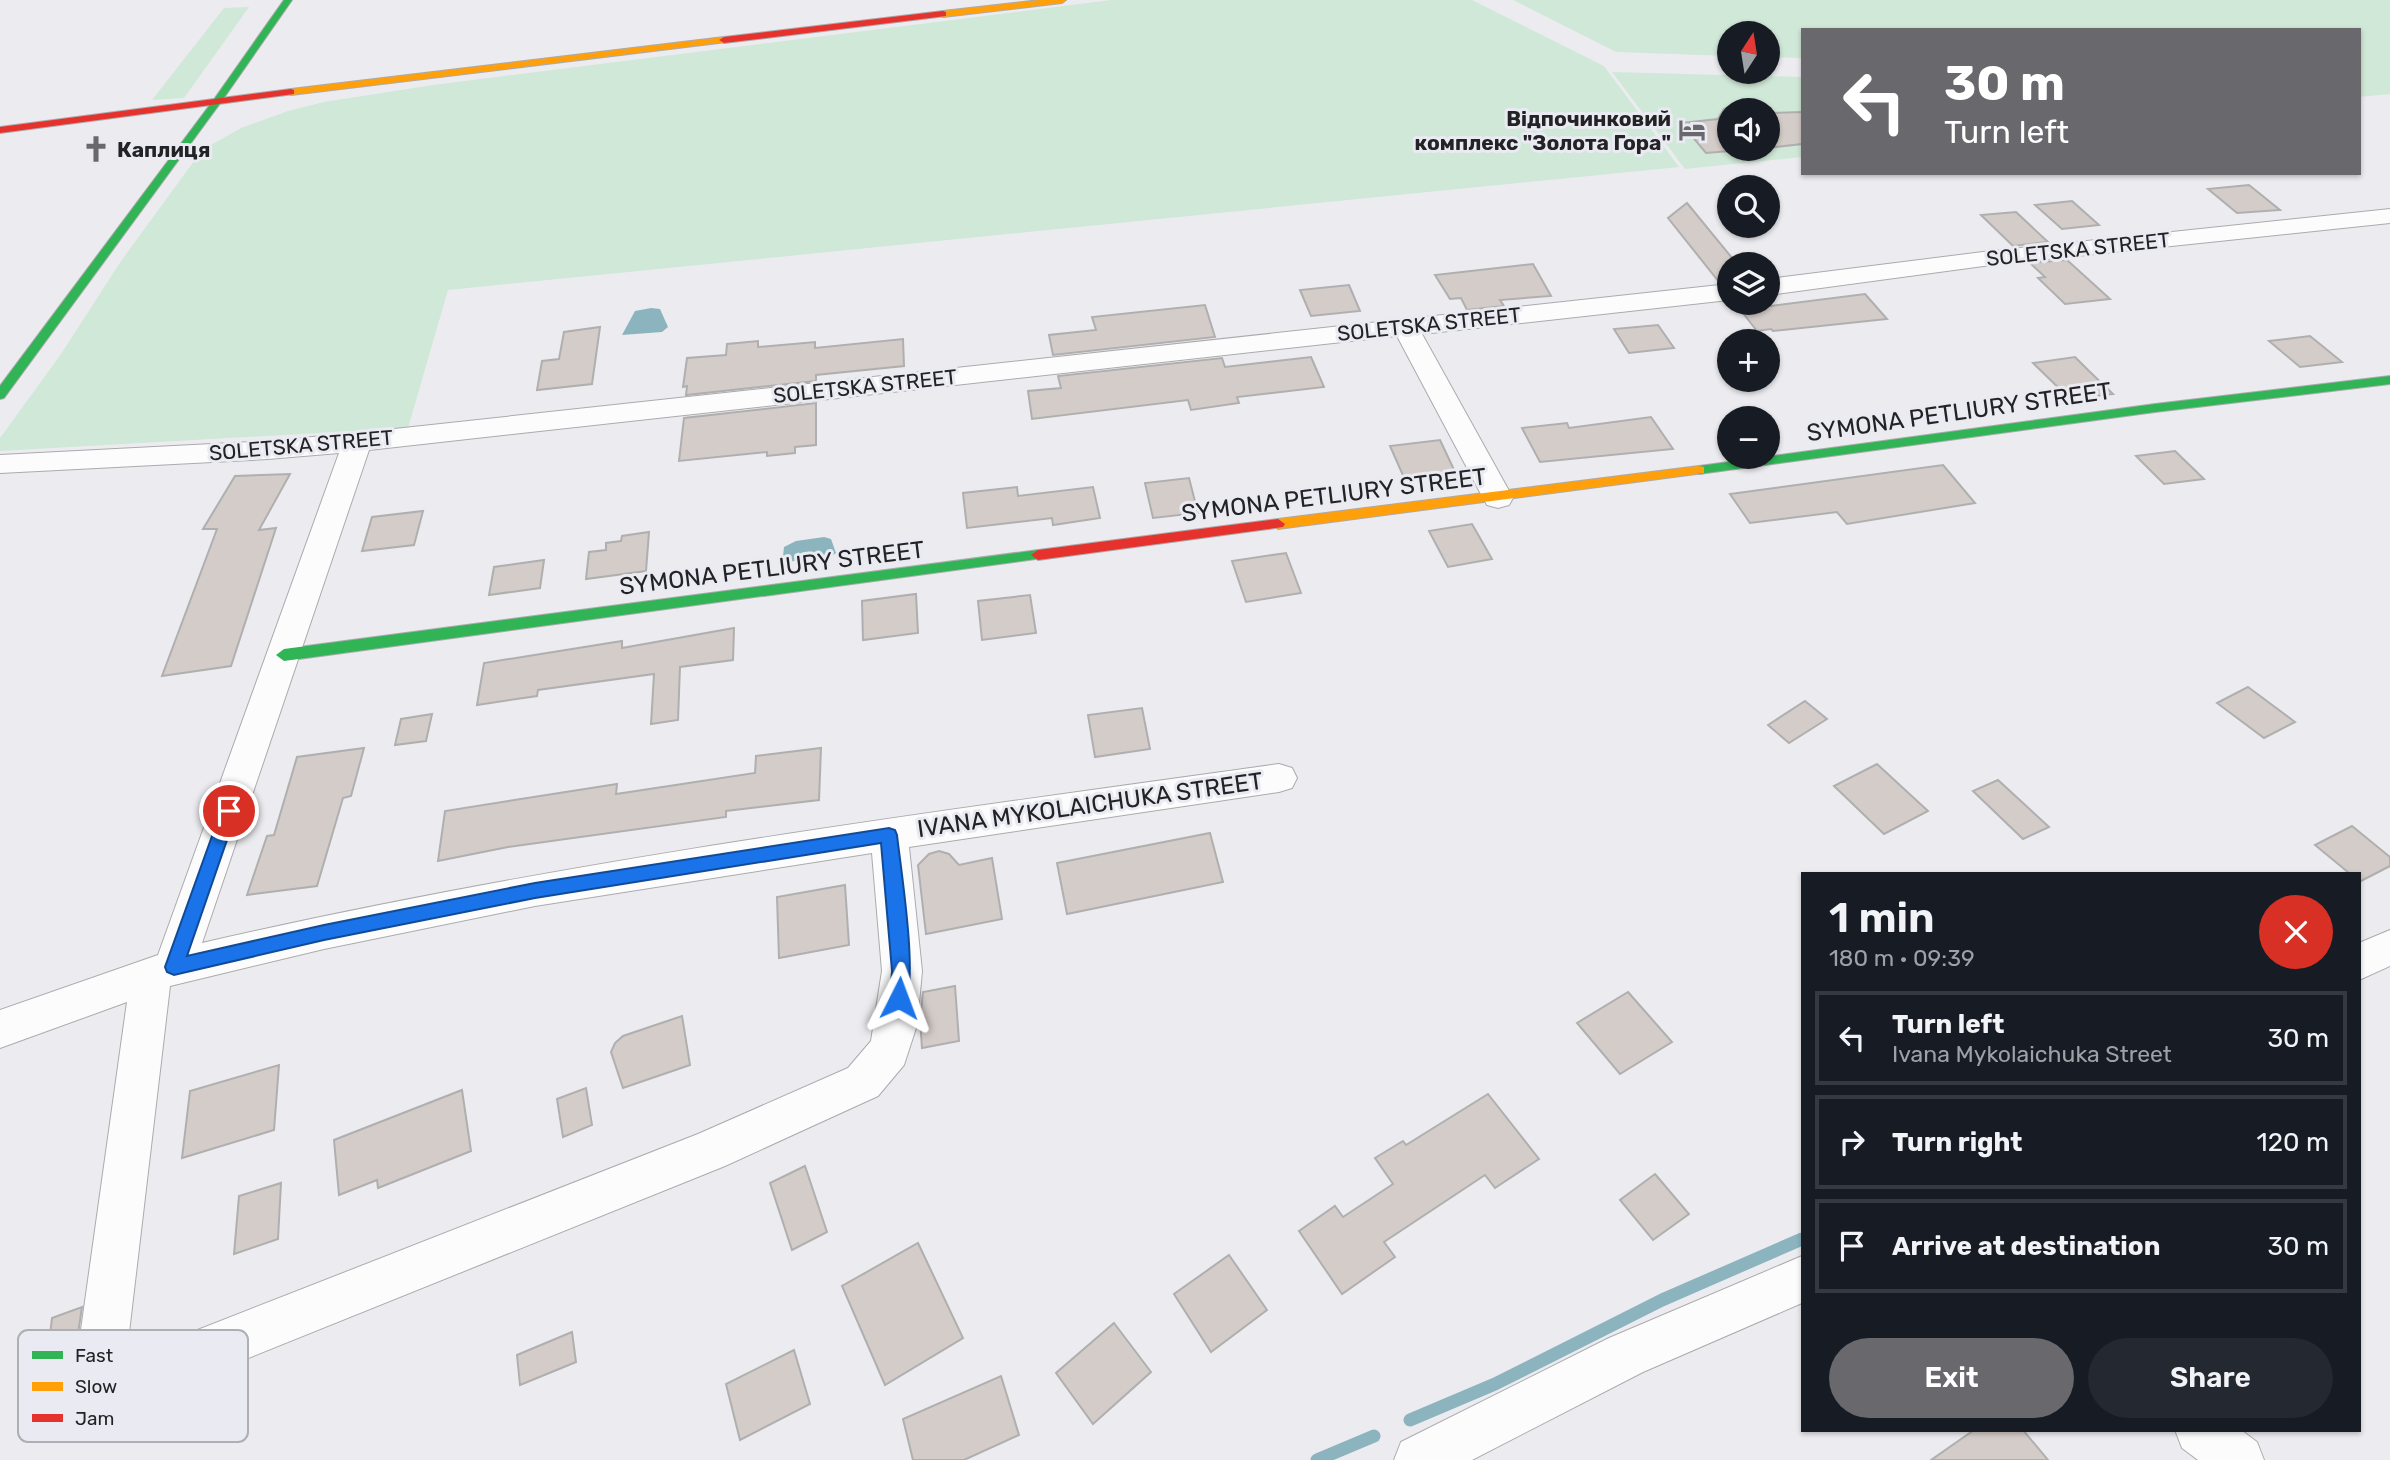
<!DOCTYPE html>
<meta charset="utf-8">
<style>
body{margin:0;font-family:Rubik,sans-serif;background:#242831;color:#f1f3f6;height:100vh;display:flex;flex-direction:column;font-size:26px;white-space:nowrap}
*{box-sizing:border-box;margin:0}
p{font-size:23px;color:#9ea1a6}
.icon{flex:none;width:38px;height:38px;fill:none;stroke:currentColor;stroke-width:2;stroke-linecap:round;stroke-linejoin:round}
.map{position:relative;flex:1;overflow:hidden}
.panel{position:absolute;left:1801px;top:872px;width:560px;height:560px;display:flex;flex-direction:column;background:#171b24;border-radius:0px;box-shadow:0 2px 5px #0004}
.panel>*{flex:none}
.hud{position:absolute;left:1801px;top:28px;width:560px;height:147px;border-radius:0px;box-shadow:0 2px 5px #0004;background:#69696d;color:#fff;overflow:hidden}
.needle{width:46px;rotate:12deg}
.controls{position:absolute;left:1717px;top:21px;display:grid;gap:14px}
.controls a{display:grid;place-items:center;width:63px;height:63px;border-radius:50%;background:#171b24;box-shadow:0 2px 5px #0004;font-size:35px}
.pin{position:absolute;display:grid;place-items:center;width:60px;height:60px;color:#fff;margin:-30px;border:4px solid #fff;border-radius:50%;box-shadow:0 2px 7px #0007}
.me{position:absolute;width:77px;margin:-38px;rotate:3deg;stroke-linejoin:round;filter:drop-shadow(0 0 5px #0008)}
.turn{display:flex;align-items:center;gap:24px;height:147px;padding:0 28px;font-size:32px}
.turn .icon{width:91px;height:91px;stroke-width:2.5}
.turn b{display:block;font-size:49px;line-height:60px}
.round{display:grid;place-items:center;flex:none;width:74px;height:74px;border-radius:37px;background:#242831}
.headline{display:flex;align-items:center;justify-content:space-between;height:119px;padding:0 28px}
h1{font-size:42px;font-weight:600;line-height:52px}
.button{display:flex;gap:14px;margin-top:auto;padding:14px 28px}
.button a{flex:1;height:80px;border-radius:42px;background:#69696d;color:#fff;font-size:28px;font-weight:600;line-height:80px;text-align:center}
.button a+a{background:#242831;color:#f1f3f6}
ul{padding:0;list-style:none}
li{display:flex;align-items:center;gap:21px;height:94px;margin:0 14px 10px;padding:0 14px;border:4px solid #363941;border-radius:0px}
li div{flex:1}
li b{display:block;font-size:26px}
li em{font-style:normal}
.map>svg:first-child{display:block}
.green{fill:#d0e8d7;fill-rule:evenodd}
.water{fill:#8bb4be}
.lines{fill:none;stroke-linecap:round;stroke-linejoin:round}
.stream{stroke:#8bb4be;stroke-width:13}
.building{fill:#d4ccc8;stroke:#b0afb0;stroke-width:2}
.street-casing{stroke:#ababae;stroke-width:2}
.fast-casing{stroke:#ababae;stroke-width:2}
.slow-casing{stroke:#ababae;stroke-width:2}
.jam-casing{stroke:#ababae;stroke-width:2}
.street{fill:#fcfcfd;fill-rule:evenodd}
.fast{fill:#30b455;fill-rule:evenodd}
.slow{fill:#ff9f0a;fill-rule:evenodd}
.jam{fill:#e5322d;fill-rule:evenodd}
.route{fill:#1a73e8;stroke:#114b97;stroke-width:2}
.labels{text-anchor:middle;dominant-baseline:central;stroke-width:6;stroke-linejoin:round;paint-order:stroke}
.far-poi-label{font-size:21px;font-weight:bold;fill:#232326;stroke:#eaeaf2;text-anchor:end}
.far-street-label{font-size:21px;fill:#232326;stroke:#eaeaf2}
.street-label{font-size:24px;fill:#232326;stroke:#eaeaf2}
.key{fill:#eaeaf2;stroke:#aeaeb5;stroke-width:2}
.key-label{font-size:19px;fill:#232326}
</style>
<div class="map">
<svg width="2390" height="1460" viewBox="0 0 2390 1460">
<rect width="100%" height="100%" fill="#ececf0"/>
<!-- green -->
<g class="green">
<path d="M1111 0H1472L1604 66 1679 167 448 290 408 428 0 451V438L61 354 121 261 197 157 209 146 241 128 288 111 324 102 433 85Z"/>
<path d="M1513 0H2390V94L2359 97V30H1802V58L1768 57V33H1729V56L1616 52Z"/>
<path d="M249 7 184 98 152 100 224 8Z"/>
<path d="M1612 72 1802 77V157L1685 169ZM1729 110H1768V149H1729Z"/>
</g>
<!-- water -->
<g class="water">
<path d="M651 308 660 309 668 327 662 332 622 335 635 311Z"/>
<path d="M824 537 831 539 836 553 832 556 787 562 783 556 784 547 796 541Z"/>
</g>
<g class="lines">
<!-- stream -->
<g class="stream">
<path d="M1410 1420 1495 1384 1662 1300 1802 1239"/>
<path d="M1317 1460 1374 1436"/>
</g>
</g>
<!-- building -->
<g class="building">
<path d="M1749 107 1759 110H1729V149H1755L1706 153 1681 123 1718 119 1724 109Z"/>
<path d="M1802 112V144L1768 148V113Z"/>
<path d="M2249 185 2280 210 2237 213 2208 189Z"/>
<path d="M2072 201 2099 225 2062 229 2035 205Z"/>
<path d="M1687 203 1737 264H1729V281L1719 282 1668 218Z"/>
<path d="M2016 212 2048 242 2013 246 1981 215Z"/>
<path d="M2067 260 2110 299 2065 304 2038 278 2045 277 2030 263Z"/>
<path d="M1533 264 1551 296 1500 300 1504 306 1467 310 1461 298 1450 299 1435 275Z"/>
<path d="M1349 285 1360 311 1311 316 1300 290Z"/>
<path d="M1865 294 1887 319 1773 331 1771 329 1757 331 1735 303 1768 301 1771 306Z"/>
<path d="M1205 305 1215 337 1053 355 1049 335 1096 330 1092 317Z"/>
<path d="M1658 325 1674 348 1629 353 1614 329Z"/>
<path d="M600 327 592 384 537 390 542 361 559 359 564 332Z"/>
<path d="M2310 336 2342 362 2300 367 2269 341Z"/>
<path d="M903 339 904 366 816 375V381L686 395 687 386 683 387 687 358 726 355 727 344 758 341V347L815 342V348Z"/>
<path d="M1311 357 1324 387 1237 397 1239 403 1191 410 1188 400 1032 419 1028 391 1061 388 1058 376 1222 358 1225 367Z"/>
<path d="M2075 357 2088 370 2113 394 2070 399 2033 363Z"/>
<path d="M816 403V445L795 447V453L767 456V452L679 461 684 418Z"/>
<path d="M1651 417 1673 449 1540 462 1522 428 1567 423 1569 428Z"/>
<path d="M1440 440 1456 474 1405 480 1390 446Z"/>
<path d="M2175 451 2204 479 2164 484 2136 456Z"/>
<path d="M1943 465 1975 503 1847 524 1837 512 1750 523 1730 494Z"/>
<path d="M290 474 259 530 276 528 231 666 162 676 217 529H203L235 476Z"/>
<path d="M1189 478 1198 513 1153 518 1145 483Z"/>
<path d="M1017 487 1018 496 1093 487 1100 518 1053 525 1052 518 967 528 963 493Z"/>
<path d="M423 511 414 545 362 551 372 517Z"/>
<path d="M1472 524 1492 559 1448 567 1429 531Z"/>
<path d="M649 532 646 571 586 579 589 552 606 550V543L621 541 622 536Z"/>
<path d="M1286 553 1301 593 1246 602 1232 561Z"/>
<path d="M544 560 540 588 489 595 494 567Z"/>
<path d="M916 594 918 633 863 640 862 601Z"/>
<path d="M1030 595 1036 633 982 640 978 601Z"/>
<path d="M734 628 733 660 680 667 678 720 651 724 654 674 538 690 537 696 477 705 484 663 622 641V648Z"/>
<path d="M2248 687 2295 722 2264 738 2217 703Z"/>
<path d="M1805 701 1827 719 1789 743 1768 725Z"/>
<path d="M1142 708 1150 749 1095 757 1088 715Z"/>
<path d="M432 714 426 741 395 745 401 719Z"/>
<path d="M364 748 351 796 343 798 317 886 247 895 267 836 274 835 297 757Z"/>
<path d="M821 748 819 800 726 811V817L508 847 438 861 445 811 617 784 616 794 755 773 756 756Z"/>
<path d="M1877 764 1928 811 1884 834 1834 786Z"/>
<path d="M1998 780 2049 827 2023 839 1973 791Z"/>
<path d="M2352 826 2390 857V866L2359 882V873H2349L2315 845Z"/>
<path d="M1210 833 1223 882 1067 914 1057 863Z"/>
<path d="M939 851 949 854 959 865 992 858 1002 919 926 934 918 865 929 854Z"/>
<path d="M845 885 849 945 779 958 777 897Z"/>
<path d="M955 986 959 1041 922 1048 920 1020 923 992Z"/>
<path d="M1628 992 1672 1042 1620 1074 1577 1023Z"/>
<path d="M682 1016 690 1065 623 1088 611 1052 615 1043 623 1036Z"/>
<path d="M279 1065 274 1130 182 1158 190 1091Z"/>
<path d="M586 1088 592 1125 563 1137 557 1099Z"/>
<path d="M462 1090 471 1151 378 1188 377 1180 339 1195 334 1140Z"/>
<path d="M1488 1094 1539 1159 1495 1188 1485 1175 1384 1242 1395 1257 1342 1294 1299 1231 1335 1206 1343 1217 1393 1184 1375 1158 1403 1141 1406 1145Z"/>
<path d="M805 1166 827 1232 792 1250 770 1183Z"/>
<path d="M1655 1174 1689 1214 1653 1240 1620 1200Z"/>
<path d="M281 1183 278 1239 234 1254 239 1196Z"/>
<path d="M918 1243 963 1338 885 1385 842 1286Z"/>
<path d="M1229 1255 1267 1310 1211 1352 1174 1294Z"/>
<path d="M82 1307 72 1374 44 1385 52 1318Z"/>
<path d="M1114 1323 1151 1372 1093 1424 1056 1373Z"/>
<path d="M572 1332 576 1362 520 1385 517 1355Z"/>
<path d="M794 1350 810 1404 740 1440 726 1384Z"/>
<path d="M1001 1376 1019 1435 964 1460H913L903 1419Z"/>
<path d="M1974 1430H2023L2048 1460H1931Z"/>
</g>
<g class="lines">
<defs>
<g id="street">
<path d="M2390 209V223L1991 265 1768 295V279L1991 251Z"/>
<path d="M1729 284V300L1422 334 1513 498 1509 505 1498 508 1487 505 1483 498 1397 336 369 450 202 943C557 861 919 814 1279 764L1292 768 1297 778 1292 788 1279 792 909 847 922 971 917 1025 904 1065 878 1096 725 1166 97 1419 80 1411 72 1394 127 1002 0 1048V1010L158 955 339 453 268 459 0 473V455L268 441 357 433ZM872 853 882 971 871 1041 848 1068 698 1134 126 1358 170 986 324 949 535 906Z"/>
<path d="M2390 930V966L2359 980V943Z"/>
<path d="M1802 1256V1303L1643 1372 1472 1460H1394L1401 1442 1609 1338Z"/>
<path d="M2175 1430H2241L2257 1442 2264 1460H2198L2182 1448Z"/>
</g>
<g id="fast">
<path d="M284 0H292L221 102 4 398 0 399V386L215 98Z"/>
<path d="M2390 376V384L2155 412 1699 474 1692 470 1699 466 2155 404Z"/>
<path d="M1038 550 1043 552 1045 555 1043 558 284 661 276 655 284 649Z"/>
</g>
<g id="slow">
<path d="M1040 0H1066L1062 3 943 17 939 14 943 11Z"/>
<path d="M724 37 727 38V42L291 95 286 92 291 89Z"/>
<path d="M1699 466 1704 467V473L1278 529 1271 524 1278 519Z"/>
</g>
<g id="jam">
<path d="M943 11 946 12V16L724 43 719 40 724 37Z"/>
<path d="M291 89 294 90V94L0 133V127Z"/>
<path d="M1278 519 1285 524 1283 527 1038 560 1031 555 1038 550Z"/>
</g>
</defs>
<!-- street casing -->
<use href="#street" class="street-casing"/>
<!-- fast casing -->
<use href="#fast" class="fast-casing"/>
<!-- slow casing -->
<use href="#slow" class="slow-casing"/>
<!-- jam casing -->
<use href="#jam" class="jam-casing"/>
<!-- street -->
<use href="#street" class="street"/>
<!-- fast -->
<use href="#fast" class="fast"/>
<!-- slow -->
<use href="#slow" class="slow"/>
<!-- jam -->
<use href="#jam" class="jam"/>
</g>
<!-- route -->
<path class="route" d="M229 804 235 806 237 811 187 956 324 925 535 883 889 828 895 830 897 835C901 871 918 976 905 1004L899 1006 892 1004 890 998 892 971 881 843 535 898 324 940 174 975 167 972 165 967 221 811 223 806Z"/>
<!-- icons -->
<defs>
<symbol id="hotel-bare" viewBox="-9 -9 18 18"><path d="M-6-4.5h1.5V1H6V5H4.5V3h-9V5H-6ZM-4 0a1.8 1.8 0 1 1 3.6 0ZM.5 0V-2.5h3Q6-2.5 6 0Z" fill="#69696d" stroke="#eaeaf2" stroke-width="2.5" paint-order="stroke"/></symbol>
<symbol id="church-bare" viewBox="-9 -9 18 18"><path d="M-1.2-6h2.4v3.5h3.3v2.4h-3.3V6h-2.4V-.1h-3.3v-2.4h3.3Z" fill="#69696d" stroke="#eaeaf2" stroke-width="2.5" paint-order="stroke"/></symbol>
</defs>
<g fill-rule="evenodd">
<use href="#hotel-bare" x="1673" y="111" width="38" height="38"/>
<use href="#church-bare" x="77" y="130" width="38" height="38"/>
</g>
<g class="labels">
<!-- far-poi labels -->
<g class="far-poi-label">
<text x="1671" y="118">Відпочинковий<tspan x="1671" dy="24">комплекс "Золота Гора"</tspan></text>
<text x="117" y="149" text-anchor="start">Каплиця</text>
</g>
<!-- far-street labels -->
<g class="far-street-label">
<text transform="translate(2078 249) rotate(-6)">SOLETSKA STREET</text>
<text transform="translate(1429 324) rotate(-6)">SOLETSKA STREET</text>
<text transform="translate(865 386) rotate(-6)">SOLETSKA STREET</text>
<text transform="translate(301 445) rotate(-5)">SOLETSKA STREET</text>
</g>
<!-- street labels -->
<g class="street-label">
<text transform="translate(1959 412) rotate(-8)">SYMONA PETLIURY STREET</text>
<text transform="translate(1334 495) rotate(-7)">SYMONA PETLIURY STREET</text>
<text transform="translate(772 568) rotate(-7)">SYMONA PETLIURY STREET</text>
<text transform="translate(1090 805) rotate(-8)">IVANA MYKOLAICHUKA STREET</text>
</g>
</g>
<!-- legend -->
<rect x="18" y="1330" width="230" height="112" rx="10" class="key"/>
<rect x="32" y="1351" width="31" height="8" fill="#30b455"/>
<rect x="32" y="1382" width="31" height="9" fill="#ff9f0a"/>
<rect x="32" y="1414" width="31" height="8" fill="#e5322d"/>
<g class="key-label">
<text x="75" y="1362">Fast</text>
<text x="75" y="1393">Slow</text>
<text x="75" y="1425">Jam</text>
</g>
</svg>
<div class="controls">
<a><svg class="needle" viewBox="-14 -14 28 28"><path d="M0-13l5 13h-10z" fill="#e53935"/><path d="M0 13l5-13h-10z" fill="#9ea1a6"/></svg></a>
<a><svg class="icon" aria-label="sound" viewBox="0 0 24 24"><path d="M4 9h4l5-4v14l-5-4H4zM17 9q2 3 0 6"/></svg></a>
<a><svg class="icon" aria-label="search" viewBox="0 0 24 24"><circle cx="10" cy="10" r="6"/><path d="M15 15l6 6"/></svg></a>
<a><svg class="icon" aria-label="layers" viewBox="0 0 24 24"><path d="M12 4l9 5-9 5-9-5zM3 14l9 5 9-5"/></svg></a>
<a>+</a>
<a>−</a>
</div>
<div class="pin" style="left:229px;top:811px;background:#d93025"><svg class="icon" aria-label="arrive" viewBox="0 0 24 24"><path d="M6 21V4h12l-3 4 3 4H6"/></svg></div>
<svg class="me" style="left:899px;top:998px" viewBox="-20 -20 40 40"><path d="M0-17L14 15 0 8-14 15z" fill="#1a73e8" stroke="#fff" stroke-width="4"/></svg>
<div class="hud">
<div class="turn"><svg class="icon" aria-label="left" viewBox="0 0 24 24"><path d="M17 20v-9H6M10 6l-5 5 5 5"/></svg><div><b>30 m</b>Turn left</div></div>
</div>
<section class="panel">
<div class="headline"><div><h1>1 min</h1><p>180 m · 09:39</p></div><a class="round" style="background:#d93025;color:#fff"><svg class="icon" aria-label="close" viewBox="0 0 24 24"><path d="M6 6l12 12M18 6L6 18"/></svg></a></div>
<ul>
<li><svg class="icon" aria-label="left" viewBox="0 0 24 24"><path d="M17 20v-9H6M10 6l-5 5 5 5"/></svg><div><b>Turn left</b><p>Ivana Mykolaichuka Street</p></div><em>30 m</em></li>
<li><svg class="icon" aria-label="right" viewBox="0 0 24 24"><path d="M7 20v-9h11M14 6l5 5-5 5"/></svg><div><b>Turn right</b></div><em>120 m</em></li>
<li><svg class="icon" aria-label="arrive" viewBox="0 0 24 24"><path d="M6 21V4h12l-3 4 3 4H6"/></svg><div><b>Arrive at destination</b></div><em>30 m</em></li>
</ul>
<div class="button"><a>Exit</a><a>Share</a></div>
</section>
</div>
